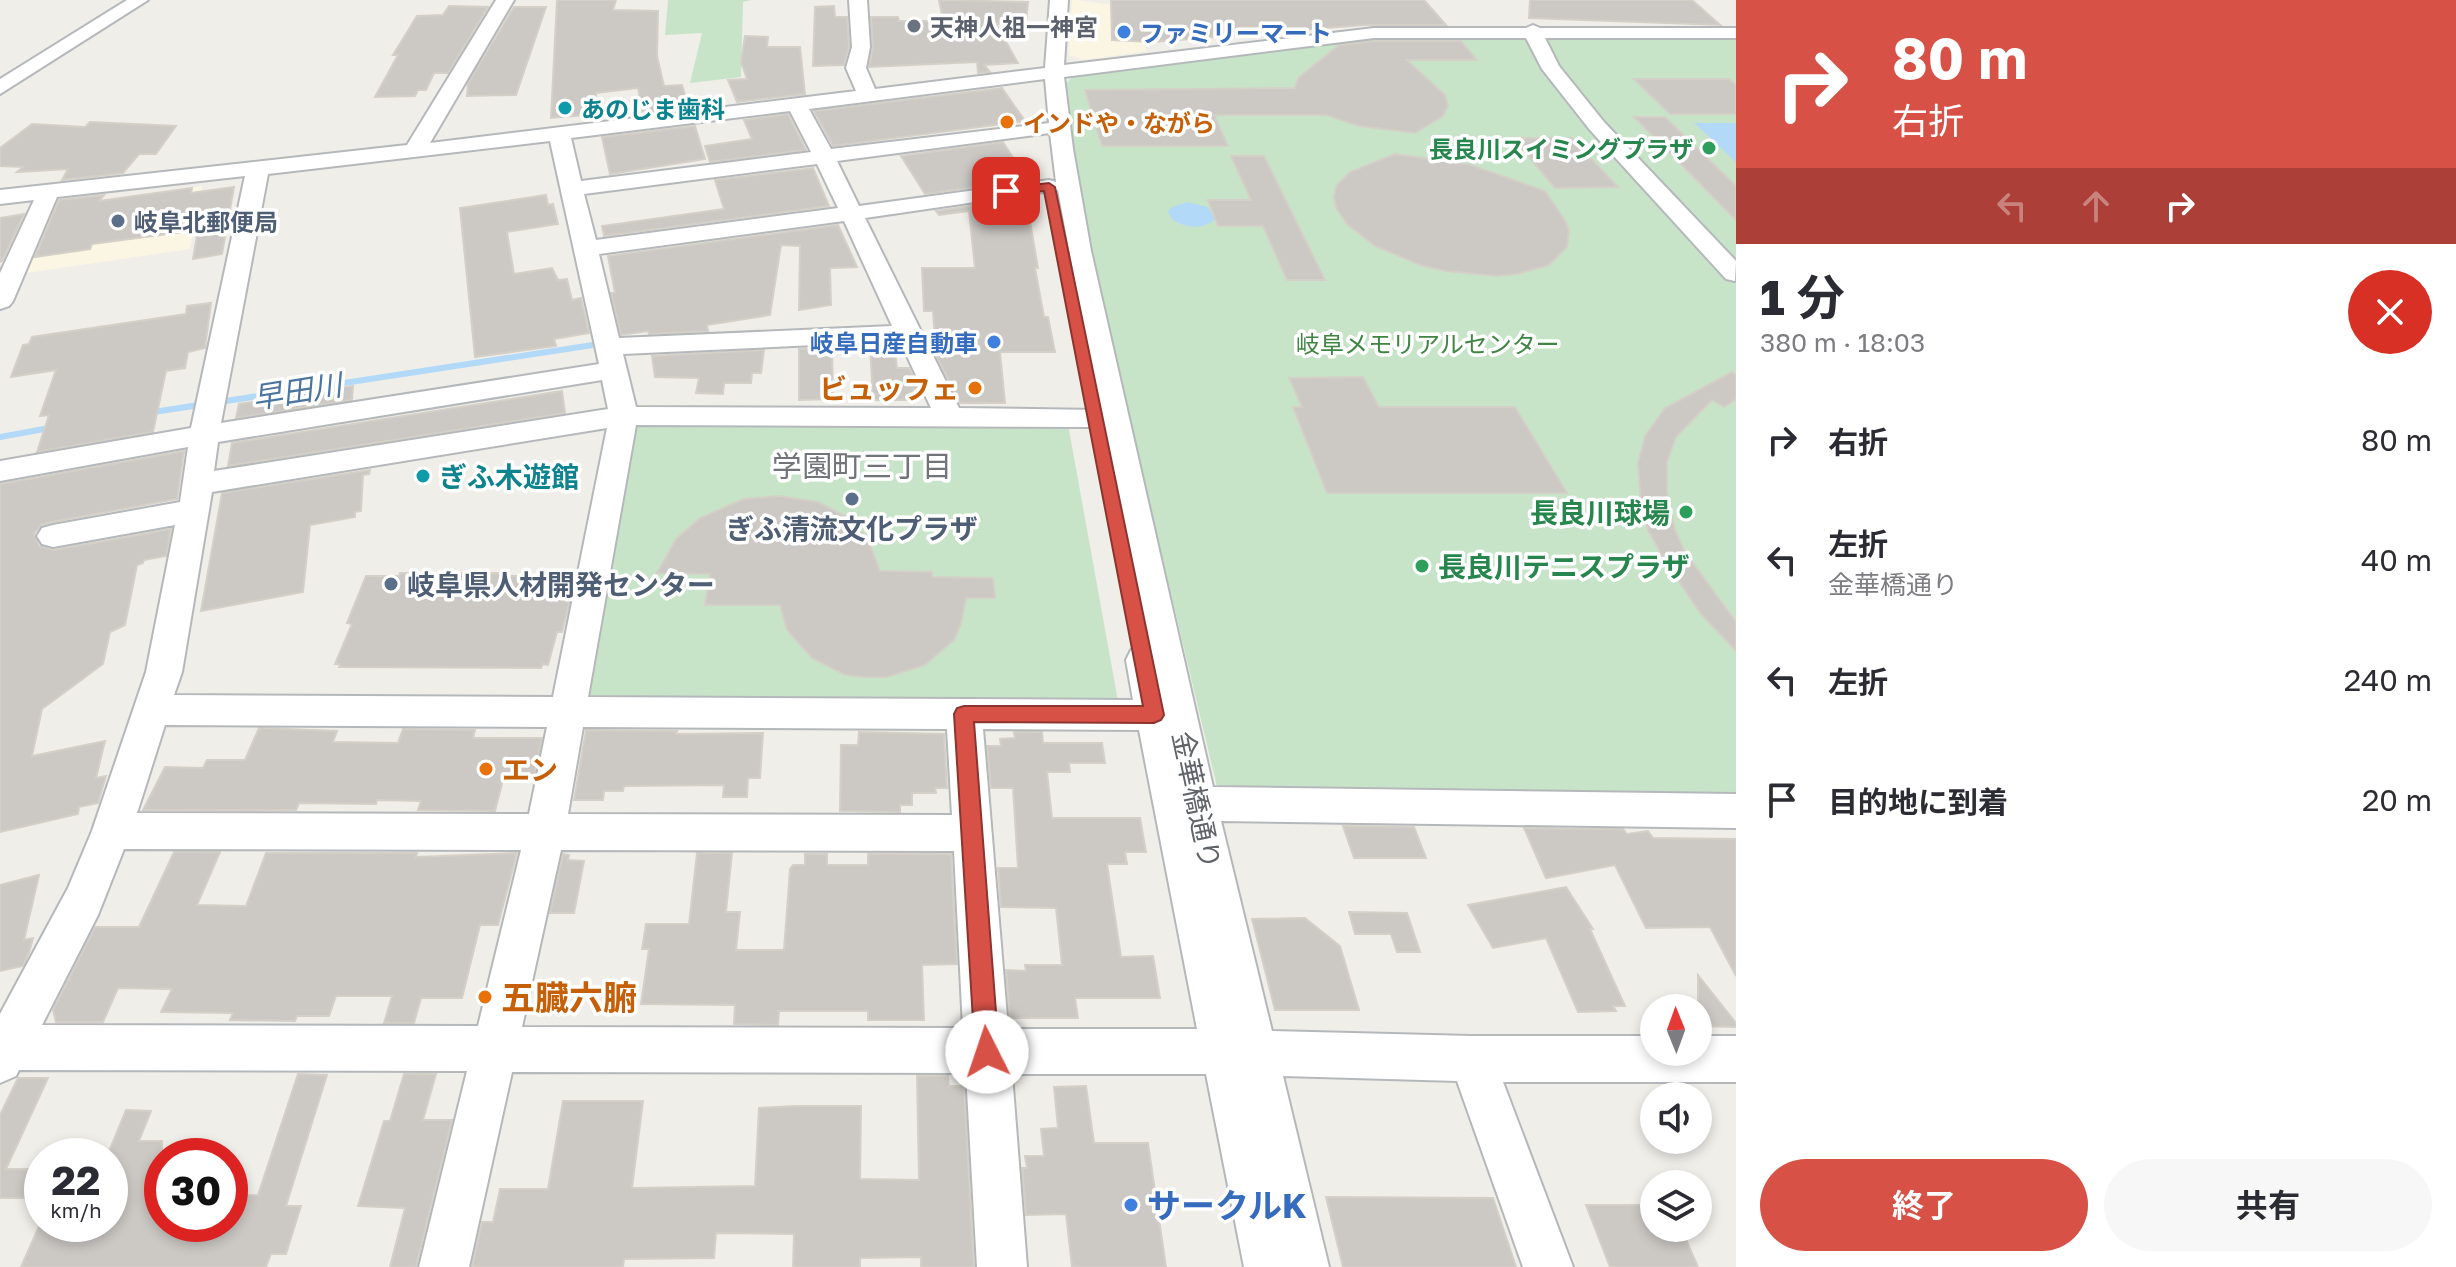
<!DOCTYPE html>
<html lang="ja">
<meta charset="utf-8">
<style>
body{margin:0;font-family:"Golos Text","Noto Sans JP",sans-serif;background:#f7f7f7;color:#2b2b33;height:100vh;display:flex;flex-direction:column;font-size:30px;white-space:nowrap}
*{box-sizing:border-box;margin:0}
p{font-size:26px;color:#7c7c81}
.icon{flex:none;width:44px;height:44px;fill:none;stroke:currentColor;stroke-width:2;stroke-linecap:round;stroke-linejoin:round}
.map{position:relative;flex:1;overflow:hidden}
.panel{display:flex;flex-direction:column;background:#fff;width:720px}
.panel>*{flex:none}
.banner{background:#d85147;color:#fff;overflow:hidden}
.needle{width:52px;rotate:359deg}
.tools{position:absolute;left:1640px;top:994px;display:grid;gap:16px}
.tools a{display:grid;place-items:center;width:72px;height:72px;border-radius:50%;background:#fff;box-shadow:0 4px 12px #0003;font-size:40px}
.speed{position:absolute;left:24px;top:1138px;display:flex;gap:16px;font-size:40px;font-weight:700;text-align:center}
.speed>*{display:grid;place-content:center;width:104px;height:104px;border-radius:50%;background:#fff;box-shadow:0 4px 12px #0003;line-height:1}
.speed small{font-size:20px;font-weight:400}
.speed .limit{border:12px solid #d22;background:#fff;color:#111}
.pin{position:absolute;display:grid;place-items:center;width:68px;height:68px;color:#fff;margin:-34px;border-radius:16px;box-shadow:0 4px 12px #0006}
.me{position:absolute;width:88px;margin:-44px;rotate:356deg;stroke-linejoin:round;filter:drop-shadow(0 0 6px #0008)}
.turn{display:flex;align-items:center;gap:28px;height:168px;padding:0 24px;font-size:36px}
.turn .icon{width:104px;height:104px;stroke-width:2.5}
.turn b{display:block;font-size:56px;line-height:68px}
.lanes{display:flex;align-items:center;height:76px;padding:0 24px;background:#0003;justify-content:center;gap:40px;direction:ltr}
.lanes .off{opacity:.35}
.round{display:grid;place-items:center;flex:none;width:84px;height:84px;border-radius:42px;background:#f7f7f7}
.headline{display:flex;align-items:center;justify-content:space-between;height:136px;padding:0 24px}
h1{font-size:48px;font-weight:700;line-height:60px}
.button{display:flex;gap:16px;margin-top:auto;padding:16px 24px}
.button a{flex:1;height:92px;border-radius:48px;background:#d85147;color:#fff;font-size:32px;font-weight:700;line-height:92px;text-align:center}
.button a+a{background:#f7f7f7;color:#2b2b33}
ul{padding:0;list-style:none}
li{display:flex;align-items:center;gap:24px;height:120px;padding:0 24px}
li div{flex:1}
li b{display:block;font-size:30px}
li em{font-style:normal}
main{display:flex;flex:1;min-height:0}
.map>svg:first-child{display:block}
.commercial{fill:#fbf5e3}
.green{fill:#c8e4c8}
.water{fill:#b2d9f7}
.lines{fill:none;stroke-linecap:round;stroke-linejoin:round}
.stream{stroke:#b2d9f7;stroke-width:6}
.building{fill:#ccc9c5;stroke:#d4d0c7;stroke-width:2}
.minor-casing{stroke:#b5b8bb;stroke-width:4}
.minor{fill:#fff;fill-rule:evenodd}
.route{fill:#d85147;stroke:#8c352e;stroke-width:2}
.worship-dot{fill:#6b7280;stroke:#fff;stroke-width:3}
.shop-dot{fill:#3f7fe0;stroke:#fff;stroke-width:3}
.culture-dot{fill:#0f9aa8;stroke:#fff;stroke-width:3}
.food-dot{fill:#e8710a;stroke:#fff;stroke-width:3}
.leisure-dot{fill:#2e9e5b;stroke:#fff;stroke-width:3}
.service-dot{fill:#5c6f8a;stroke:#fff;stroke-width:3}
.labels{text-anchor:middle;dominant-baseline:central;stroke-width:7;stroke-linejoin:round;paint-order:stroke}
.far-worship-label{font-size:24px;font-weight:bold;fill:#5b616d;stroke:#fff;text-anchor:start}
.far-shop-label{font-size:24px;font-weight:bold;fill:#366cbe;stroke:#fff;text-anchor:start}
.far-culture-label{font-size:24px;font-weight:bold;fill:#0d838f;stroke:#fff;text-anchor:start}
.far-food-label{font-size:24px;font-weight:bold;fill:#c56008;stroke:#fff;text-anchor:start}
.far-leisure-label{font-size:24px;font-weight:bold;fill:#27864d;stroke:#fff;text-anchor:end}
.far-service-label{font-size:24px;font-weight:bold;fill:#4e5e75;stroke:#fff;text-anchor:start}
.far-park-label{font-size:24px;fill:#408543;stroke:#fff}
.food-label{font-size:28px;font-weight:bold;fill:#c56008;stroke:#fff;text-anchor:end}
.culture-label{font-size:28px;font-weight:bold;fill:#0d838f;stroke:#fff;text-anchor:start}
.leisure-label{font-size:28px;font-weight:bold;fill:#27864d;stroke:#fff;text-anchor:end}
.service-label{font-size:28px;font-weight:bold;fill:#4e5e75;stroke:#fff}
.street-label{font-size:28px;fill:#606367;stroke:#fff}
.water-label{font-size:30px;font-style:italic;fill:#4c74a0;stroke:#fff}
.neighbourhood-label{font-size:30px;fill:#717579;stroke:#fff}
.near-food-label{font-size:34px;font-weight:bold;fill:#c56008;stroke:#fff;text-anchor:start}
.near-shop-label{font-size:34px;font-weight:bold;fill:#366cbe;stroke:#fff;text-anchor:start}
</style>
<main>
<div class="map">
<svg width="1736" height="1267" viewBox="0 0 1736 1267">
<rect width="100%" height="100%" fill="#f0eee9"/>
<!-- commercial -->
<g class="commercial">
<path d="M1072 0H1077L1170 13 1137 24 1147 51 1084 60 1069 55Z"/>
<path d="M202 186 190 249 20 274 47 213 56 206Z"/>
</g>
<!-- green -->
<g class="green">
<path d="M668 0H751L743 2 741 77 690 83 702 33 665 35Z"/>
<path d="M1377 35 1736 37V793L1218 791 1096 279 1063 87 1076 73Z"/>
<path d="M636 421 1068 424 1118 701 587 697Z"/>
</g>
<!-- water -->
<g class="water">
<path d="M1694 123H1736V162Z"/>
<path d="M1187 202 1208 207 1215 219C1203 230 1186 228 1173 220L1168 212 1170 208Z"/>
</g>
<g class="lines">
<!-- stream -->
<g class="stream">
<path d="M147 413 593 345"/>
<path d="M0 437 55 427"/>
</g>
</g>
<!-- building -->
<g class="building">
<path d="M557 0H616L613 10 658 11 657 56 664 86 682 85 689 108 643 114 638 88 596 93 597 114 551 118Z"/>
<path d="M939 0 1028 2 1026 21 996 24 1018 63 984 65 990 72 978 73 977 62 869 67 873 47 871 17H898L899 21H943Z"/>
<path d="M1111 0H1424L1446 25H1364L1152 42 1112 40Z"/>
<path d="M1530 0H1692L1720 25 1529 18Z"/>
<path d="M449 6 488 7 448 73H434L426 90H418L415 96 375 97 398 55H393L417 16 443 15Z"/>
<path d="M834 6 835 17H847L849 47 844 65 813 66 815 7Z"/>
<path d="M514 7H546L516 95 467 96 468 83Z"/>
<path d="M745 36 768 37 767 47H800L805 94 737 102 728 80 747 79 741 62Z"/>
<path d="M1374 41H1461L1477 60H1407L1445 95 1448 106 1443 116 1415 133 1359 126 1326 115H1214L1228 146H1102L1085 90 1295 88 1298 78 1339 45Z"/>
<path d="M1634 79H1729L1736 85V114H1670Z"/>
<path d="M1002 88 1025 121 833 146 814 111Z"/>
<path d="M788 114 806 150 710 162 705 146 752 139 744 120Z"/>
<path d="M1634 117H1665L1736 186V220Z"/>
<path d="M90 122 176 126 156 154H139L123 173 62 180 68 169 17 172 23 167 0 166V148L32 124 85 127Z"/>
<path d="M695 126 705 159 610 174 602 137Z"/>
<path d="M1513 138H1572L1618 187 1555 188Z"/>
<path d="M1003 142 1027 180 925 194 901 156Z"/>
<path d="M1395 154 1471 165 1545 191 1566 222 1569 231 1567 247 1549 265 1517 274 1497 276 1446 271 1420 265 1375 246 1348 225 1336 208 1334 197 1336 186 1350 172Z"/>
<path d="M1231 156H1264L1325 280H1287L1263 226H1218L1208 200H1251Z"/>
<path d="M813 168 829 206 604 236 602 226 724 209 715 180Z"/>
<path d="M234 187 222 254 193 259 198 230 92 244 90 249 35 257 59 200 104 195 99 201 192 188 191 193Z"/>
<path d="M546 195 548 205 553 204 558 224 507 232 514 274 552 268 558 280 567 279 572 300 581 298 589 333 554 339 556 346 475 357 460 208Z"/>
<path d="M1023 198 1027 204 1038 268H1035L1044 317H1048L1055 352H1000L1005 403H960L936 355 933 311H924L922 268H975L969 211 939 215 936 211Z"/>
<path d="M24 214 2 261 0 262V218Z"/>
<path d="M838 225 857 267 830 268 831 305 799 310 800 246 781 245 770 315 707 325 708 331 649 334 648 331 621 335 611 293H615L608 256Z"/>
<path d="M211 303 205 348 188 352 185 368 166 371 153 432 37 452 49 415 40 416 56 370 11 377 23 345 29 344 32 337 186 314 187 306Z"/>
<path d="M894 344 897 368H909L919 389H913V400H873L870 345Z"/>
<path d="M832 347 833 399 799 400V349Z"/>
<path d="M764 350 761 373H752L751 383H724L723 394 696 393 699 378 655 377 652 356Z"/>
<path d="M1732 372 1736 375V399L1724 407 1712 400 1676 437 1667 462V493L1675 530 1685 552 1736 622V651L1701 614 1665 561 1648 530 1641 504 1638 463 1645 436 1665 408Z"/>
<path d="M1363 377 1379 407H1515L1567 493H1327L1293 407H1302L1289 378Z"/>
<path d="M353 386 352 400 236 418 239 404Z"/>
<path d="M562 391 565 413 228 466 232 443Z"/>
<path d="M184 451 177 499 52 522 41 525 34 534 39 546 54 550 171 529 166 556 144 560 143 563 137 565 125 625 110 632 103 664 42 709 32 756 105 741 96 778 106 776 98 803 79 807 78 814 0 832V484Z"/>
<path d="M370 470 369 474 363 475 361 511 355 512V517L310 525 303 592 201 611 222 493Z"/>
<path d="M779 496 818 502 847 517 868 540 880 571 932 572V577L993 578 995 598H966L961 624 954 640 925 665 887 677H864L845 675 812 658 787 630 780 605H705L710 574 657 573 676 539 700 518 744 499Z"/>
<path d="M400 573H507L506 576H539L536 587H568L572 589 568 608 562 632H557L548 665 543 664 541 668 339 667 340 664H335L352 624 347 623 366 576H399Z"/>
<path d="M259 728 337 731 333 742 398 743 403 729 475 730 473 738H542L534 777 504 776 495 811 418 810 421 801 377 800 376 804 299 803 296 810H143L165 767 203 768 207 760H245Z"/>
<path d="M586 730 677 731 676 734 763 733 760 778H748L747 797H723L724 785 624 786 623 791H604L603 800H574Z"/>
<path d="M859 732 944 734 947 788H935L936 793H912V805H900V812L840 811 841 745H858Z"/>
<path d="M1014 732H1042L1043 743H1102L1105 763H1069L1070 772H1047L1052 818H1140L1146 852H1125L1127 864H1107L1121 957 1153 956 1160 998H1075L1078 1018H1010L1006 970 1026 971 1025 965H1062L1056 908 1001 907 998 868H1018L1013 788H991L987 746H1001L1000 739 1015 738Z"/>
<path d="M1343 826 1414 827 1426 858H1354Z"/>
<path d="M1524 828 1623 829 1627 834 1648 831 1653 838 1736 839V976L1710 927 1646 928 1615 865 1546 878Z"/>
<path d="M174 852H220L197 905 246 906 266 853H417L416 857 517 853 498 925H480L462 998H421L414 1023H384L392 996H336L329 1016H297L295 1021 230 1020 233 1013 161 1012 172 989 118 988 103 1022H56L53 1010 95 927H139Z"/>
<path d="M697 853H732L726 912H740L736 950H784L790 869 793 865H805V854H827V865H868V854H951L957 964 922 965 924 1020H868V1011H779L778 1025 734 1024 735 1005 641 1004 649 949H642L646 924H689Z"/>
<path d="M563 854 569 855 568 860 584 861 574 913H550Z"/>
<path d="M39 875 24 940 33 938 29 953 23 966 0 971V885Z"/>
<path d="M1566 887 1593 929H1590L1625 1006H1613L1616 1011 1578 1012 1546 938 1493 948 1468 905Z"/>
<path d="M1349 912 1407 913 1420 952H1397L1391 934H1355Z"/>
<path d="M1305 918 1340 946 1359 1010H1275L1252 919Z"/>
<path d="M1698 975 1736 1023V1027L1698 1026Z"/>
<path d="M298 1074 327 1075 286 1206H301L286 1254H271L266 1267H21L40 1224H110V1149L126 1110 151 1111 139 1141H162V1224H230V1196L258 1195Z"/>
<path d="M404 1074H436L423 1120H452L416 1267H390L405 1208 358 1206 384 1121H390Z"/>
<path d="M917 1076H948L949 1086H964L974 1267H921V1257L860 1258V1267H793L794 1234 716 1233 714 1258 624 1259 623 1267H472L482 1222H493L500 1189H548L563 1101H643L632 1188 755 1186 759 1108 795 1106H861L860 1179 919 1180Z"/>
<path d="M18 1078H48L6 1169H42V1198H0V1115Z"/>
<path d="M1086 1086 1094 1143H1148L1166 1267H1072L1066 1214 1026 1215 1022 1168H1027L1025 1156H1044L1041 1129 1058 1128 1054 1087Z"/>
<path d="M1326 1197 1493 1198 1516 1267H1343Z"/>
<path d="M1586 1205H1654V1228H1681L1698 1267H1610Z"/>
</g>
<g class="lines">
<defs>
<g id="minor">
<path d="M127 0H148L0 94V79Z"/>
<path d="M496 0H514L430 143 856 91 846 68 852 47 849 0H867L870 47 866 68 875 89 1045 68 1050 0H1068L1064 65 1374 28H1526L1533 25 1540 28H1736V38H1545L1559 66 1604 122 1736 261 1735 281 1726 279 1590 130 1542 69 1526 38H1374L1064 77 1073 149 1091 251 1213 787 1736 794V828L1221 821 1272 1031 1472 1036H1654V1052H1698V1036H1736V1082H1503L1573 1267H1523L1457 1081 1283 1076 1329 1267H1244L1206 1074H1012L1027 1267H977L966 1073 512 1072 469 1267H419L467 1071 19 1070 16 1076 0 1083V1014L68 888 92 831 146 672 175 525 53 547 42 544 37 536 42 528 53 525 180 502 188 447 0 481V461L191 428 245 176 57 197 13 301 9 306 0 309V273L34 200 0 204V190L407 145ZM1045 79 1049 123 831 149 809 109ZM790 111 811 152 581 181 571 138ZM1050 133 1056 182 1049 180 859 206 837 161ZM550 141 599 364 221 423 268 174ZM817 164 838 208 596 240 584 194ZM1058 190 1099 410 959 408 865 218ZM844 221 892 326 619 338 599 254ZM900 341 931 408 636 407 623 354ZM602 380 608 409 214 471 218 442ZM636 425 1093 427 1102 425 1147 647 1131 650 1126 660 1133 700 588 697ZM607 428 553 697 174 695 182 672 212 492ZM165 725 547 727 529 814 137 813ZM583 727 947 729 952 815 568 814ZM983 729 1139 730 1197 1029H1008ZM124 849 521 850 478 1026 42 1025 98 915ZM561 850 954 851 963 1028 522 1027Z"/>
</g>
</defs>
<!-- minor casing -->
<use href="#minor" class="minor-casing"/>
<!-- minor -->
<use href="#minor" class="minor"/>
</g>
<!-- route -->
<path class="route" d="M1049 183 1055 187 1164 715 1161 720 1154 723 974 722 999 1052 996 1061 987 1064 979 1061 975 1052 954 714 957 708 964 706H1143L1044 191 1006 195 1000 191 1006 188Z"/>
<!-- markers -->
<circle class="worship-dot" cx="914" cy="26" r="8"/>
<g class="shop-dot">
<circle cx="1124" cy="32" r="8"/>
<circle cx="994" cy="342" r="8"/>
<circle cx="1131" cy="1205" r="8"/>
</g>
<g class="culture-dot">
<circle cx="565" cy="108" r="8"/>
<circle cx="423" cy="476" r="8"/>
</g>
<g class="food-dot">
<circle cx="1007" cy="122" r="8"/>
<circle cx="975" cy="388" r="8"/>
<circle cx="486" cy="769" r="8"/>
<circle cx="485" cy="997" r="8"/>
</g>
<g class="leisure-dot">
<circle cx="1709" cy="148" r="8"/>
<circle cx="1686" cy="512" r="8"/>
<circle cx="1422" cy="566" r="8"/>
</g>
<g class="service-dot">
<circle cx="118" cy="221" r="8"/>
<circle cx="852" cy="499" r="8"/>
<circle cx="391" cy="584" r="8"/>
</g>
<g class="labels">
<!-- far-worship labels -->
<g class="far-worship-label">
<text x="930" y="26">天神人祖一神宮</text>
</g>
<!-- far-shop labels -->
<g class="far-shop-label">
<text x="1140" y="32">ファミリーマート</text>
<text x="978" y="342" text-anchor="end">岐阜日産自動車</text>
</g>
<!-- far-culture labels -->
<g class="far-culture-label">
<text x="581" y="108">あのじま歯科</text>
</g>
<!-- far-food labels -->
<g class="far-food-label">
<text x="1023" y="122">インドや・ながら</text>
</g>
<!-- far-leisure labels -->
<g class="far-leisure-label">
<text x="1693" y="148">長良川スイミングプラザ</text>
</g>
<!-- far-service labels -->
<g class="far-service-label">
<text x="134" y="221">岐阜北郵便局</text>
</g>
<!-- far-park labels -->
<g class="far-park-label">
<text x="1428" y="343">岐阜メモリアルセンター</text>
</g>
<!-- food labels -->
<g class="food-label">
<text x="959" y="388">ビュッフェ</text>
<text x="502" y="769" text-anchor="start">エン</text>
</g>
<!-- culture labels -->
<g class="culture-label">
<text x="439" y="476">ぎふ木遊館</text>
</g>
<!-- leisure labels -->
<g class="leisure-label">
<text x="1670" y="512">長良川球場</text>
<text x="1438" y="566" text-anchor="start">長良川テニスプラザ</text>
</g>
<!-- service labels -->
<g class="service-label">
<text x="852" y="528">ぎふ清流文化プラザ</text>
<text x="407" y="584" text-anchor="start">岐阜県人材開発センター</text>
</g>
<!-- street labels -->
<g class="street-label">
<text transform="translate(1197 800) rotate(78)">金華橋通り</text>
</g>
<!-- water labels -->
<g class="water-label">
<text transform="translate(297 391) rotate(-9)">早田川</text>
</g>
<!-- neighbourhood labels -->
<g class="neighbourhood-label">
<text x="862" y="466">学園町三丁目</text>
</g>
<!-- near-food labels -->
<g class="near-food-label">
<text x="501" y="997">五臓六腑</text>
</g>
<!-- near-shop labels -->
<g class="near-shop-label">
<text x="1147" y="1205">サークルK</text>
</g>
</g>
</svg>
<div class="tools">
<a><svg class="needle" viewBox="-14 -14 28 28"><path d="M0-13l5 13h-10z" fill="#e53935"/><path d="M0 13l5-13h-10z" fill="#7c7c81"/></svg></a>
<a><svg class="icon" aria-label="sound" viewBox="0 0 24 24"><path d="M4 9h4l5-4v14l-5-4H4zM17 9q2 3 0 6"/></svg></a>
<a><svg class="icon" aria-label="layers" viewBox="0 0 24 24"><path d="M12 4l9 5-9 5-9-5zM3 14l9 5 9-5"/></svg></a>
</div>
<div class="speed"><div>22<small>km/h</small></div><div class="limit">30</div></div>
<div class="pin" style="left:1006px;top:191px;background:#d93025"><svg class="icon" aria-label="arrive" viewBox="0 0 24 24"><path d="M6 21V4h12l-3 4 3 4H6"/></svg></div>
<svg class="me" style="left:987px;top:1052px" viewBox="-20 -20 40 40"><circle r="19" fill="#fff"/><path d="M0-13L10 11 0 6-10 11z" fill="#d85147"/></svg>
</div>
<section class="panel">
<div class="banner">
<div class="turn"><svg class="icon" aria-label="right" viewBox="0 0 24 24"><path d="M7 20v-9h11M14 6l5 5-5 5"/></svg><div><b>80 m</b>右折</div></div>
<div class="lanes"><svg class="icon off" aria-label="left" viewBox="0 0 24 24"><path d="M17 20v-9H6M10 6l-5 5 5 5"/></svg><svg class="icon off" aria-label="ahead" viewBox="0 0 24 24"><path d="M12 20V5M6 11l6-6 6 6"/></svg><svg class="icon" aria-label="right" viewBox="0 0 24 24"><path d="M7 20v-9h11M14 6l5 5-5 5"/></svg></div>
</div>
<div class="headline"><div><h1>1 分</h1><p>380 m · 18:03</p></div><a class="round" style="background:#d93025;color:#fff"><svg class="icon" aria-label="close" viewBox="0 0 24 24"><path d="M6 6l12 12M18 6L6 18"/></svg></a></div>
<ul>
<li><svg class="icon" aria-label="right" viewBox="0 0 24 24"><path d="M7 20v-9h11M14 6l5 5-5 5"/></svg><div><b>右折</b></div><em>80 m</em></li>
<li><svg class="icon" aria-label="left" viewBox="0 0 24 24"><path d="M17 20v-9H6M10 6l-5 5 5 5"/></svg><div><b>左折</b><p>金華橋通り</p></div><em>40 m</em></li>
<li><svg class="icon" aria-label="left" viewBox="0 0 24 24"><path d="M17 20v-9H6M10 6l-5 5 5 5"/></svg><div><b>左折</b></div><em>240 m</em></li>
<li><svg class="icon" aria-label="arrive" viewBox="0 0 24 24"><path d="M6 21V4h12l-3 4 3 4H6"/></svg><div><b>目的地に到着</b></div><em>20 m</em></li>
</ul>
<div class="button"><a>終了</a><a>共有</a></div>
</section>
</main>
